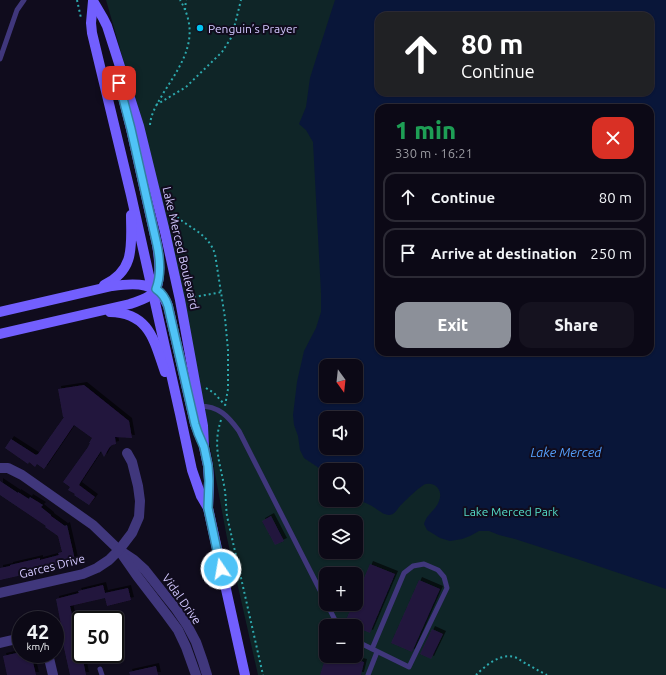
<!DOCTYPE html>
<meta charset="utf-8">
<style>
body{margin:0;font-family:Ubuntu,sans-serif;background:#15121f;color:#f1f3f6;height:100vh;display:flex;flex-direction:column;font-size:15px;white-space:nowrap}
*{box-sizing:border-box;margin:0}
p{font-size:13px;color:#9a9aa1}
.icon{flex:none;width:22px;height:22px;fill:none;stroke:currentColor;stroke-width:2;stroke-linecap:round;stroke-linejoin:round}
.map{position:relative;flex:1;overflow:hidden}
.drawer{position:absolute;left:375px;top:104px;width:279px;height:252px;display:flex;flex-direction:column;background:#0c0916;border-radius:12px;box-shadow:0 1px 3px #0004,0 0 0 1px #2c2a35}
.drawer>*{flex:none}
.banner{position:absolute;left:375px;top:12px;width:279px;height:84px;border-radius:12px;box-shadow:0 1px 3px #0004,0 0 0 1px #2c2a35;background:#202124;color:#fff;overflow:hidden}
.needle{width:26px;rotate:165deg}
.tools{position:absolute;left:319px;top:359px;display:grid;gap:8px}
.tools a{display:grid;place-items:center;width:44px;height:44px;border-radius:8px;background:#0c0916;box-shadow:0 1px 3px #0004,0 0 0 1px #2c2a35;font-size:20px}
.speed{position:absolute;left:12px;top:611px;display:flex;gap:8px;font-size:20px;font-weight:700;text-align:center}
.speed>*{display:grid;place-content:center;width:52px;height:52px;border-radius:50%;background:#0c0916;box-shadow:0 1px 3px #0004,0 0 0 1px #2c2a35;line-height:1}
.speed small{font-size:10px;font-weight:400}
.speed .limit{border:2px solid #111;border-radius:6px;background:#fff;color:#111}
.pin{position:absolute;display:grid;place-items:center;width:34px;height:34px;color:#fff;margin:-17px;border-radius:8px;box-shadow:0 2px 6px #0006}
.me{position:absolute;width:44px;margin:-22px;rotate:348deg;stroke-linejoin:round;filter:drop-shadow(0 0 3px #0008)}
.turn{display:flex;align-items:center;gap:14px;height:84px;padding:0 20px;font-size:18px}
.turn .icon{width:52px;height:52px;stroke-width:2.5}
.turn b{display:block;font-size:28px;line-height:34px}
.round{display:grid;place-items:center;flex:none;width:42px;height:42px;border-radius:12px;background:#15121f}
.head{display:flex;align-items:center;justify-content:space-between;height:68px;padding:0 20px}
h1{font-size:24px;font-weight:800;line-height:30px;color:#1e9e55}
.action{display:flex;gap:8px;margin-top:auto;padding:8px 20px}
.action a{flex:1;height:46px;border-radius:12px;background:#8c9099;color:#fff;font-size:16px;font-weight:800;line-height:46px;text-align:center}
.action a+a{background:#15121f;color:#f1f3f6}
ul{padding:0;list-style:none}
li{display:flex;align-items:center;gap:12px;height:50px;margin:0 8px 6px;padding:0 12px;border:2px solid #2c2a35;border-radius:12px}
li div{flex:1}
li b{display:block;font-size:15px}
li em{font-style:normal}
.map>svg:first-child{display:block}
.green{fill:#0f2527;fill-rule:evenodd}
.water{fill:#091639;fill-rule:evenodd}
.building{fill:#23183e;filter:url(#shadow)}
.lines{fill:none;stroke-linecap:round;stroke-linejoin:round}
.path{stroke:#2da9ae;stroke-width:2;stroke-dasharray:2 3;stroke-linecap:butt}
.lane{stroke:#40377c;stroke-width:5}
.street{stroke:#40377c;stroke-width:10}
.secondary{stroke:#725ffe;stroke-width:10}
.route-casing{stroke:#337fa1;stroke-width:10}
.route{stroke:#4fc3f7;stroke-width:7}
.poi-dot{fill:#01c3f1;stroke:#100c1d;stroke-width:1.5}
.labels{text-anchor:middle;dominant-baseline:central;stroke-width:4;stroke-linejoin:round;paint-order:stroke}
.poi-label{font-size:12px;fill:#d3c8ff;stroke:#100c1d;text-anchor:start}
.street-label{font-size:12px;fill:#d3c8ff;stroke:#100c1d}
.park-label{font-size:12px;fill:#55ddc8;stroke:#100c1d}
.water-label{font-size:13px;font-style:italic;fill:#56a1fe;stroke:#100c1d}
</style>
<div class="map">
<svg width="666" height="675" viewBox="0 0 666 675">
<defs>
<filter id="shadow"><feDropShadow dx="3" dy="-3" stdDeviation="0" flood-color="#0009"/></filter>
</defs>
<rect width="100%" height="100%" fill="#100c1d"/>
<!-- green -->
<path class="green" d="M106 0H666V675H258L227 538 208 436 144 132ZM379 16H650V92H379ZM379 108H650V352H379ZM326 366H356V396H326ZM326 418H356V448H326ZM326 470H356V500H326ZM326 522H356V552H326ZM326 574H356V604H326ZM326 626H356V656H326Z"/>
<!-- water -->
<path class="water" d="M335 0H666V589L577 559 515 539 499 535 489 531H479L470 536 462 539 450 541 440 538 432 533 427 530 424 524C425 521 426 518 428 516 432 511 437 507 439 501 443 492 437 482 426 484 421 485 405 501 400 506 397 509 395 515 389 515 383 515 376 508 370 505 366 503 361 501 356 499V470H326V481L324 475 319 468 304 458 300 450 298 436 294 425 293 415 297 382 304 351 316 328 321 312V293L313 142 306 130 299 124 306 107 310 78 315 62ZM379 16H650V92H379ZM379 108H650V352H379ZM326 366H356V396H326ZM326 418H356V448H326Z"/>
<!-- building -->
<g class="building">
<path d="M84 385 129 421 132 438 115 437 116 444 112 445 109 448 104 457 101 451 80 483 79 485 95 497 89 505 74 495 75 494 68 490 70 487 63 482 88 447 90 443H89L92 438 74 425 44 469 37 464 35 467 29 462 28 464 5 448 11 439 36 455 38 454 64 417H63L58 389Z"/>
<path d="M0 481 18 493V492L29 499 30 497 43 505 41 507 51 515V516L65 526 67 525 75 560 66 562V563L58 565V567L0 580V568L10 566V565L40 558V560L59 555 58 553 62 552 58 536 45 527 46 526 0 495Z"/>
<path d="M271 516 284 541 275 545 262 521Z"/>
<path d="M370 564 395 574 370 633 356 627V626H354L345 622 353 604H356V597Z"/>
<path d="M419 580 440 589 412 652 391 643Z"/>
<path d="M103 585 105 593 128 588 131 600 107 606 105 598 70 606 75 628H73L78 651 81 650 86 675H70L60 630H62L56 599 79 593 78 591Z"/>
<path d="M432 629 443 634 431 659 420 654Z"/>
<path d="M21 652V654H31L36 675H7L3 656Z"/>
<path d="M326 656H340L364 662 361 675H320Z"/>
<path d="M156 666 158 675H130L129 672Z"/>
</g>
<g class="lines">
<!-- path -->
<g class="path">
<path d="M77 0 81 18"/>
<path d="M185 10 186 0"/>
<path d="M156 105 186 87 222 52 231 38 233 32 241 0"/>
<path d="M150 125C151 112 158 103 164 92 184 61 201 35 180 0"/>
<path d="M170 210C185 228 207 230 215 254L225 318 228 350V389L225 406"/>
<path d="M189 298 222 292"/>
<path d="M206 388 214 393 225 405"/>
<path d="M221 420C212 447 221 465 225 491 226 500 226 508 227 516L263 675"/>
<path d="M476 675C485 666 500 653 514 657 518 658 521 661 525 663 532 667 539 671 547 675"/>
</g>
<!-- lane -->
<g class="lane">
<path d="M0 59 17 10 24 0"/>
<path d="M199 406C219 406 228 416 239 431L326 602"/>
<path d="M327 604 338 626"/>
<path d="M356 641 409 667 447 588 444 577 438 570 424 564 413 566 404 573 372 649"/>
<path d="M100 669 102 675"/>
<path d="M368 675 377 652"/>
</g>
<!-- street -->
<g class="street">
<path d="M0 468H8L22 475 93 525 119 550 134 560 145 570 176 609 187 625 196 642 203 662 207 675"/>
<path d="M121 553 137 576 167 615 178 630 186 647 196 675"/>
<path d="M0 593 83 574 97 568 109 560 119 550 132 533 139 517 140 501 138 486 132 462 127 453"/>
<path d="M0 643 21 638"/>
<path d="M48 654 53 675"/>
</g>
<!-- secondary -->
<g class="secondary">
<path d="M93 1 103 18 107 26 139 126 165 232 180 300 203 426 204 447 208 466 209 481 208 508 245 675"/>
<path d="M93 1 91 23 92 33 131 195 180 414 192 470 201 496 208 508"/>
<path d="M104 285C136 270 131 244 131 215"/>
<path d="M0 312 112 286C134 283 159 281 168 306L195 424 201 439"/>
<path d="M110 312C150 313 154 341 165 372"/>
<path d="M0 334 130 304C138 301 147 299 153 293 163 283 159 257 157 245L131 129 119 81"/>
</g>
</g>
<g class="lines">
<defs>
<path id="route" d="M119 83 131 129 157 245C160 259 161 276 156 289 162 293 166 299 168 306L195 424 198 433 204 447 208 466 209 481 208 508 221 569"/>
</defs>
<!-- route casing -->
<use href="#route" class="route-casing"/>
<!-- route -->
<use href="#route" class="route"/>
</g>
<!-- markers -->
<circle class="poi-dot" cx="200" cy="28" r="4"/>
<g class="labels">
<!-- poi labels -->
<g class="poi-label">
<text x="208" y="28">Penguin’s Prayer</text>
</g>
<!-- street labels -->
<g class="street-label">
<text transform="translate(181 248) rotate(77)">Lake Merced Boulevard</text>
<text transform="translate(52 566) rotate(-14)">Garces Drive</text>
<text transform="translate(182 599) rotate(55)">Vidal Drive</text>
</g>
<!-- park labels -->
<g class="park-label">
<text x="511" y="511">Lake Merced Park</text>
</g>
<!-- water labels -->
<g class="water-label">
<text x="566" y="452">Lake Merced</text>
</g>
</g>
</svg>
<div class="tools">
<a><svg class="needle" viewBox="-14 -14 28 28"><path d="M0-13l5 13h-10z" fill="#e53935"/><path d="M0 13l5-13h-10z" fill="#9a9aa1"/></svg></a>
<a><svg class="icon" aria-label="sound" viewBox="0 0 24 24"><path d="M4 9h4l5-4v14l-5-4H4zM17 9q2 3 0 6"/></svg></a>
<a><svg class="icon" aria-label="search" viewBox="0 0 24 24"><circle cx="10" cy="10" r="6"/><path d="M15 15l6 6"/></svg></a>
<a><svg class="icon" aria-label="layers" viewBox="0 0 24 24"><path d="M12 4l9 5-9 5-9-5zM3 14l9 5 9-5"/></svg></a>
<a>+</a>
<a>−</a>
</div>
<div class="speed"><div>42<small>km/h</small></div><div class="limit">50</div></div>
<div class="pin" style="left:119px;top:83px;background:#d93025"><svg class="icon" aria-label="arrive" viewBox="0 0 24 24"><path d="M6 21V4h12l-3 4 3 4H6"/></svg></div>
<svg class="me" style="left:221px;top:569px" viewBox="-20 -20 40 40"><circle r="17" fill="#4fc3f7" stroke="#fff" stroke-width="3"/><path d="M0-11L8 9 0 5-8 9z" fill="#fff"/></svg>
<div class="banner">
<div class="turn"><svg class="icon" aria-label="ahead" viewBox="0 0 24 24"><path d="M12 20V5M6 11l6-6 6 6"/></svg><div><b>80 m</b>Continue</div></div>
</div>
<section class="drawer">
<div class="head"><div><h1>1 min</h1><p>330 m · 16:21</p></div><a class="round" style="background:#d93025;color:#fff"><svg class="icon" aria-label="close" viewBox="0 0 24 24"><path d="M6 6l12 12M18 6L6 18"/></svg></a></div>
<ul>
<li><svg class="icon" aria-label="ahead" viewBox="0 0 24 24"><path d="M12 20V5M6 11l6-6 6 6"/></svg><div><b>Continue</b></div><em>80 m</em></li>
<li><svg class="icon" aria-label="arrive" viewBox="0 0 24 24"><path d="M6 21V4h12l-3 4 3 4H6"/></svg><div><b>Arrive at destination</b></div><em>250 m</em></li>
</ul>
<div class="action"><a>Exit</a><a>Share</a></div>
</section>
</div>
